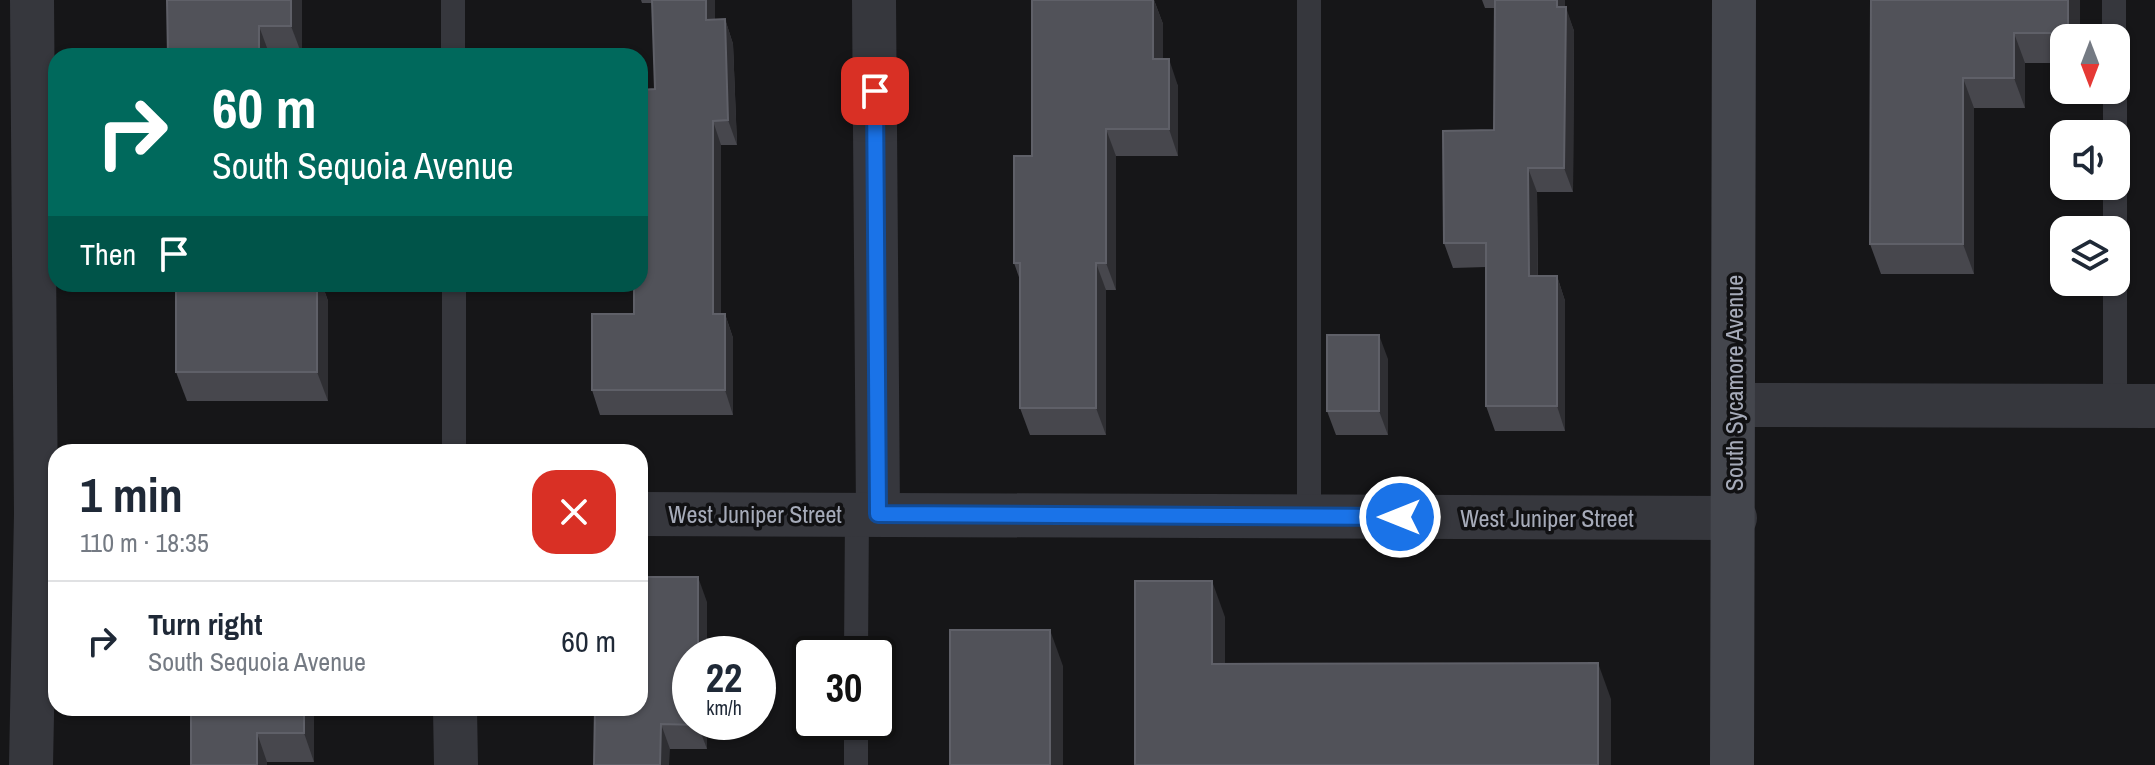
<!DOCTYPE html>
<meta charset="utf-8">
<style>
body{margin:0;font-family:"Archivo Narrow",sans-serif;background:#f6f6f7;color:#1f2937;height:100vh;display:flex;flex-direction:column;font-size:30px;white-space:nowrap}
*{box-sizing:border-box;margin:0}
p{font-size:26px;color:#747a83}
.icon{flex:none;width:44px;height:44px;fill:none;stroke:currentColor;stroke-width:2;stroke-linecap:round;stroke-linejoin:round}
.map{position:relative;flex:1;overflow:hidden}
.drawer{position:absolute;left:48px;top:444px;width:600px;height:272px;display:flex;flex-direction:column;background:#fff;border-radius:24px;box-shadow:0 2px 6px #0004}
.drawer>*{flex:none}
.banner{position:absolute;left:48px;top:48px;width:600px;height:244px;border-radius:24px;box-shadow:0 2px 6px #0004;background:#00695c;color:#fff;overflow:hidden}
.needle{width:52px;rotate:180deg}
.buttons{position:absolute;left:2050px;top:24px;display:grid;gap:16px}
.buttons a{display:grid;place-items:center;width:80px;height:80px;border-radius:16px;background:#fff;box-shadow:0 2px 6px #0004;font-size:40px}
.speed{position:absolute;left:672px;top:636px;display:flex;gap:16px;font-size:40px;font-weight:700;text-align:center}
.speed>*{display:grid;place-content:center;width:104px;height:104px;border-radius:50%;background:#fff;box-shadow:0 2px 6px #0004;line-height:1}
.speed small{font-size:20px;font-weight:400}
.speed .limit{border:4px solid #111;border-radius:12px;background:#fff;color:#111}
.pin{position:absolute;display:grid;place-items:center;width:68px;height:68px;color:#fff;margin:-34px;border-radius:16px;box-shadow:0 4px 12px #0006}
.me{position:absolute;width:88px;margin:-44px;rotate:270deg;stroke-linejoin:round;filter:drop-shadow(0 0 6px #0008)}
.turn{display:flex;align-items:center;gap:28px;height:168px;padding:0 32px;font-size:36px}
.turn .icon{width:104px;height:104px;stroke-width:2.5}
.turn b{display:block;font-size:56px;line-height:68px}
.then{display:flex;align-items:center;height:76px;padding:0 32px;background:#0003;gap:16px;font-size:30px}
.round{display:grid;place-items:center;flex:none;width:84px;height:84px;border-radius:24px;background:#f6f6f7}
.headline{display:flex;align-items:center;justify-content:space-between;height:136px;padding:0 32px}
h1{font-size:48px;font-weight:800;line-height:60px}
ul{padding:0;list-style:none}
li{display:flex;align-items:center;gap:24px;height:120px;padding:0 32px;border-top:2px solid #e0e1e3}
li div{flex:1}
li b{display:block;font-size:30px}
li em{font-style:normal}
.map>svg:first-child{display:block}
.lines{fill:none;stroke-linecap:round;stroke-linejoin:round}
.lane{stroke:#36373d;stroke-width:24}
.street{stroke:#36373d;stroke-width:44}
.secondary{stroke:#44464d;stroke-width:44}
.wall{fill:#47474d}
.shaded-wall{fill:#2f2f33}
.building{fill:#515259;stroke:#5f6068;stroke-width:2}
.route-casing{stroke:#114b97;stroke-width:20}
.route{stroke:#1a73e8;stroke-width:14}
.labels{text-anchor:middle;dominant-baseline:central;stroke-width:7;stroke-linejoin:round;paint-order:stroke}
.street-label{font-size:24px;fill:#a6abb9;stroke:#111113}
</style>
<div class="map">
<svg width="2155" height="765" viewBox="0 0 2155 765">
<rect width="100%" height="100%" fill="#161618"/>
<g class="lines">
<!-- lane -->
<g class="lane">
<path d="M453 0V56"/>
<path d="M1309 0V517"/>
<path d="M2114 0V38"/>
<path d="M2115 90V134"/>
<path d="M2115 186V230"/>
<path d="M2115 282V406"/>
<path d="M454 284V452"/>
<path d="M856 654 857 514"/>
<path d="M856 765V722"/>
</g>
<!-- street -->
<g class="street">
<path d="M874 0 878 514"/>
<path d="M1734 405 2155 406"/>
<path d="M640 514 1735 518"/>
<path d="M455 708 456 765"/>
<path d="M31 765 36 514 32 0"/>
</g>
<!-- secondary -->
<path class="secondary" d="M1732 765 1734 0"/>
</g>
<!-- wall -->
<g class="wall">
<path d="M302 0V55L168 56Z"/>
<path d="M641 0H715V20L725 19 733 44 737 145H721V314H725L733 338V415H600L592 390 634 314 655 89 652 3H642Z"/>
<path d="M1032 0H1154L1163 24V59L1178 86V156H1116V290H1106V435H1030L1020 408V280L1014 263 1032 156Z"/>
<path d="M1482 0H1565V7L1574 31 1573 192H1537L1538 276H1557L1565 301V431H1495L1486 406V267L1453 268 1444 243 1494 130 1495 8H1485Z"/>
<path d="M1871 0H2080V38H2064V63H2025V108H1974V274H1881L1870 244Z"/>
<path d="M176 284H322L328 301V401H187L176 372Z"/>
<path d="M1388 359V435H1336L1327 411Z"/>
<path d="M707 602V749H670L594 765Z"/>
<path d="M191 708H314V762H267V765Z"/>
</g>
<!-- shaded-wall -->
<g class="shaded-wall">
<path d="M291 0H302V55L291 26Z"/>
<path d="M706 0H715V44L706 20Z"/>
<path d="M1153 0H1154L1163 24V86L1153 59Z"/>
<path d="M1557 0H1565V29L1566 7 1574 31 1573 192 1564 168Z"/>
<path d="M2068 0H2080V38H2070L2068 33Z"/>
<path d="M725 19 733 44 737 145 728 120Z"/>
<path d="M259 26 270 56H259Z"/>
<path d="M2014 33 2025 63V108L2014 78Z"/>
<path d="M1169 59 1178 86V156L1169 129Z"/>
<path d="M1963 78 1974 108V274L1963 244Z"/>
<path d="M713 121 721 145V338L713 314Z"/>
<path d="M1106 129 1116 156V290L1106 263Z"/>
<path d="M1528 168 1537 192 1538 301 1529 276Z"/>
<path d="M1096 263 1106 290V435L1096 408Z"/>
<path d="M1557 276 1565 301V431L1557 406Z"/>
<path d="M317 284H322L328 301V401L317 372Z"/>
<path d="M725 314 733 338V415L725 390Z"/>
<path d="M1379 335 1388 359V435L1379 411Z"/>
<path d="M698 577 707 602V654H698Z"/>
<path d="M1212 581 1225 617V699L1212 664Z"/>
<path d="M1050 630 1063 666V765H1050Z"/>
<path d="M1598 663 1611 699V765H1598Z"/>
<path d="M304 708H314V762L304 733Z"/>
<path d="M698 722H707V749L698 725Z"/>
<path d="M661 724 670 749 669 765H660Z"/>
<path d="M257 733 267 762V765H257Z"/>
</g>
<!-- building -->
<g class="building">
<path d="M167 0H291V26H259V56H168Z"/>
<path d="M652 0H706V20L725 19 728 120 713 121V314H725V390H592V314H634V284H640V90L655 89Z"/>
<path d="M1032 0H1153V59H1169V129H1106V263H1096V408H1020V263H1014V156H1032Z"/>
<path d="M1495 0H1557V7H1566L1564 168H1528L1529 276H1557V406H1486V243H1444L1443 131 1494 130Z"/>
<path d="M1871 0H2068V33H2014V78H1963V244H1870Z"/>
<rect x="176" y="284" width="141" height="88"/>
<rect x="1327" y="335" width="52" height="76"/>
<path d="M640 577H698V654H690V722H698V725L661 724 660 765H594L595 708H640Z"/>
<path d="M1135 581H1212V664L1598 663V765H1135Z"/>
<rect x="950" y="630" width="100" height="135"/>
<path d="M191 708H304V733H257V765H191Z"/>
</g>
<g class="lines">
<defs>
<path id="route" d="M875 91 878 514 1400 517"/>
</defs>
<!-- route casing -->
<use href="#route" class="route-casing"/>
<!-- route -->
<use href="#route" class="route"/>
</g>
<g class="labels">
<!-- street labels -->
<g class="street-label">
<text transform="translate(1734 383) rotate(-90)">South Sycamore Avenue</text>
<text x="755" y="514">West Juniper Street</text>
<text x="1547" y="518">West Juniper Street</text>
</g>
</g>
</svg>
<div class="buttons">
<a><svg class="needle" viewBox="-14 -14 28 28"><path d="M0-13l5 13h-10z" fill="#e53935"/><path d="M0 13l5-13h-10z" fill="#747a83"/></svg></a>
<a><svg class="icon" aria-label="sound" viewBox="0 0 24 24"><path d="M4 9h4l5-4v14l-5-4H4zM17 9q2 3 0 6"/></svg></a>
<a><svg class="icon" aria-label="layers" viewBox="0 0 24 24"><path d="M12 4l9 5-9 5-9-5zM3 14l9 5 9-5"/></svg></a>
</div>
<div class="speed"><div>22<small>km/h</small></div><div class="limit">30</div></div>
<div class="pin" style="left:875px;top:91px;background:#d93025"><svg class="icon" aria-label="arrive" viewBox="0 0 24 24"><path d="M6 21V4h12l-3 4 3 4H6"/></svg></div>
<svg class="me" style="left:1400px;top:517px" viewBox="-20 -20 40 40"><circle r="17" fill="#1a73e8" stroke="#fff" stroke-width="3"/><path d="M0-11L8 9 0 5-8 9z" fill="#fff"/></svg>
<div class="banner">
<div class="turn"><svg class="icon" aria-label="right" viewBox="0 0 24 24"><path d="M7 20v-9h11M14 6l5 5-5 5"/></svg><div><b>60 m</b>South Sequoia Avenue</div></div>
<div class="then">Then<svg class="icon" aria-label="arrive" viewBox="0 0 24 24"><path d="M6 21V4h12l-3 4 3 4H6"/></svg></div>
</div>
<section class="drawer">
<div class="headline"><div><h1>1 min</h1><p>110 m · 18:35</p></div><a class="round" style="background:#d93025;color:#fff"><svg class="icon" aria-label="close" viewBox="0 0 24 24"><path d="M6 6l12 12M18 6L6 18"/></svg></a></div>
<ul>
<li><svg class="icon" aria-label="right" viewBox="0 0 24 24"><path d="M7 20v-9h11M14 6l5 5-5 5"/></svg><div><b>Turn right</b><p>South Sequoia Avenue</p></div><em>60 m</em></li>
</ul>
</section>
</div>
